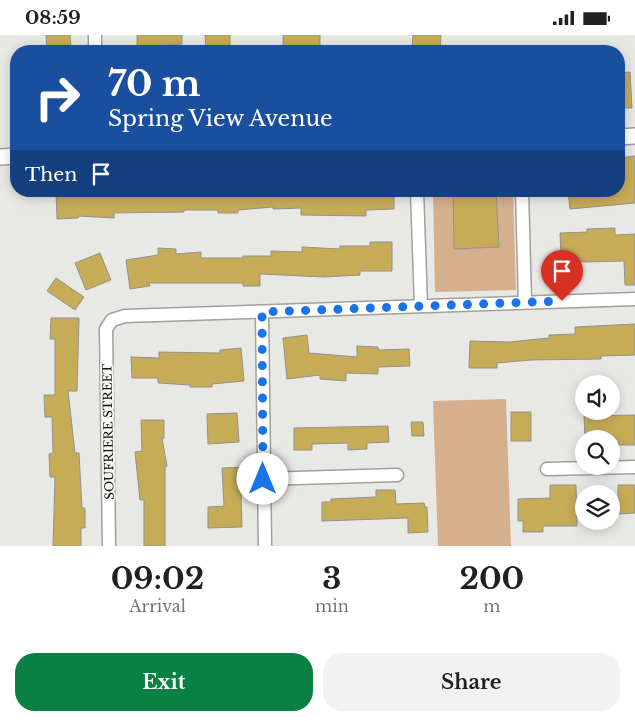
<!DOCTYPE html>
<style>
body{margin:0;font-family:"Libre Baskerville",serif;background:#f2f2f2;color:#202124;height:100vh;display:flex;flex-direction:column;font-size:19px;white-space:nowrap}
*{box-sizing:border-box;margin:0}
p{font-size:16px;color:#757577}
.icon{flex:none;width:28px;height:28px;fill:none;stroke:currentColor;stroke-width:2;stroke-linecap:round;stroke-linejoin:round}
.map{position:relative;height:511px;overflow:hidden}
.side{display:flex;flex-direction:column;background:#fff;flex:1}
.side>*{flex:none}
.top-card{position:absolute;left:10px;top:10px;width:615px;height:152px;border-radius:20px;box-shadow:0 2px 12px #0003;background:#1a4fa0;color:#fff;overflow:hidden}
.fabs{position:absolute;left:575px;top:340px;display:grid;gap:10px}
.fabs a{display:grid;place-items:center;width:45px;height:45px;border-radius:50%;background:#fff;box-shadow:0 2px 12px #0003;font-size:25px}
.pin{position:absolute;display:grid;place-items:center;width:42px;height:42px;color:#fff;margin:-51px -21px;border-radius:50% 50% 50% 0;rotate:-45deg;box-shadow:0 0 5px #0007}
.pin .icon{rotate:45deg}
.me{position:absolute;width:55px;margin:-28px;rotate:0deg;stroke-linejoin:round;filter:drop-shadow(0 0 4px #0008)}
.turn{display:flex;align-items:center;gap:18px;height:105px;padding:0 15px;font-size:22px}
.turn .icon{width:65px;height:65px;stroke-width:2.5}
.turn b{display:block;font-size:35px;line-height:42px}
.then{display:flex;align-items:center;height:48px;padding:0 15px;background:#0003;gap:10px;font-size:19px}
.eta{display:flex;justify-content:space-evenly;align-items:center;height:85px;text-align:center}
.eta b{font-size:30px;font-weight:800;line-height:35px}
.action{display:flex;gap:10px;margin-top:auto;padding:10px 15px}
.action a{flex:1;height:58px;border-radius:20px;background:#0b8043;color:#fff;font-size:20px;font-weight:800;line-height:58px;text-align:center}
.action a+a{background:#f2f2f2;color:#202124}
.status{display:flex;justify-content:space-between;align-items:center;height:35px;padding:0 25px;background:#fff;direction:ltr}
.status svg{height:14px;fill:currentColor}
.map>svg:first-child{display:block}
.green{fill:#d6af8c}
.building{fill:#c7ac58;stroke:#93918d}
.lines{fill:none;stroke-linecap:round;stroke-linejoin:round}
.minor-casing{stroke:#a0a19d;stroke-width:15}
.tertiary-casing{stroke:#a0a19d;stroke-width:18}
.minor{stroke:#fff;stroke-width:12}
.tertiary{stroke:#fff;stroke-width:15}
.route{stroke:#1a73e8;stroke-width:9;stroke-dasharray:0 16.2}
.labels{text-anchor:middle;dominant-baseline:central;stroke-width:4;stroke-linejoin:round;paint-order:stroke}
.street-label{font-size:12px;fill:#0d0d0c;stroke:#f5f7f2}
</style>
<div class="status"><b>08:59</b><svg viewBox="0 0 49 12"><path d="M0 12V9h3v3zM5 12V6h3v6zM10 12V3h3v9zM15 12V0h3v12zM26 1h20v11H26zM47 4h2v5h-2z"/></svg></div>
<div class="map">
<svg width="635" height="511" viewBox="0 0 635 511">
<rect width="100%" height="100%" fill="#e8e9e5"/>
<!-- green -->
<g class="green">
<path d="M433 156H453L483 193 453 195 455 214 499 212 496 156H513L516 255 435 257Z"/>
<path d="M506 364 511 511H438L433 366Z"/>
</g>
<!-- building -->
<g class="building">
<path d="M46 0H70L71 15 47 16Z"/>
<path d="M137 0H182V9L137 12Z"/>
<path d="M205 0H230V14H206Z"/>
<path d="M283 0H320V14L283 12Z"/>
<path d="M413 0H441L440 14 412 12Z"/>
<path d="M630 37 632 73H619V38Z"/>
<path d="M635 121V168L570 174 568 156H619V123Z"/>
<path d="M56 156H394V174L366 175V181L301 180V173L273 174V172L238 175V178H218V175H184V177L114 178V183L78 181V183L57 184Z"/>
<path d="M453 156H496L499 212 454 214Z"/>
<path d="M615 193V200L635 199V250H625L624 226 585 227 561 223 560 198 587 197V194Z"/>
<path d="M370 207H392V236H360V240L324 242 260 239V251H243V248H149L150 251 130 254 126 225 158 220V213L176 214V219L201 217V223H243V221H271V216L302 217V212L340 214V211H370Z"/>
<path d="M100 218 111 245 86 255 75 228Z"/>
<path d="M56 243 84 262 75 275 47 256Z"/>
<path d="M51 283H79L77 356H68L75 418H79L82 473H85V493H81V511H53L55 442H50L49 419 53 418 52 382H45L44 360H55V304H50Z"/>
<path d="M635 289V320L601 321V324L531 325 497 328V333H469L470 306 509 307 549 303V300L575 299V292Z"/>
<path d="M307 300 309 318 357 322V311L378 312V315L409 314 410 331 378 332V339L346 338V346L320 344V340L287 344 283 303Z"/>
<path d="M241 313 244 346 212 349V352H190V350L158 348V343H132L131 322 159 323V317L220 318V315Z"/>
<rect x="511" y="377" width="20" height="29"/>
<path d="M237 378 239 407 208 409 207 379Z"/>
<path d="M635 380V410H618V404H585L584 381Z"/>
<path d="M141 385H164V403H162L167 431 165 432V511H144V465H140L135 417 142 416Z"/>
<path d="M411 387H423L424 401H412Z"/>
<path d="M388 391 389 407 367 408V414L348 415V408L312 409V415H294V393Z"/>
<path d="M248 432 249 458H241L242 492 208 493V472L224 471 222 433Z"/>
<path d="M550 450H576L577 491H543V497H523V486H518V464L550 463Z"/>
<path d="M618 450H635V478L618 479Z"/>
<path d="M376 455H395L396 469 424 468 425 472H427L428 497 408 498V483L322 486V467H331V464L376 462Z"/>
</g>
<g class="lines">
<defs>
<g id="minor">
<path d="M95 0V16"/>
<path d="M417 156 421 271"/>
<path d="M522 156 525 267"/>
<path d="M262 277 265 511"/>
<path d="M547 434 635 432"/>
<path d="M263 444 397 440"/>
<path d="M109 511 106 294 112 285 125 281 635 264"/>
</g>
<g id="tertiary">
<path d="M619 102 635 101"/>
<path d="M0 122 16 121"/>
</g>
</defs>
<!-- minor casing -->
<use href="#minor" class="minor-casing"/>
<!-- tertiary casing -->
<use href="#tertiary" class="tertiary-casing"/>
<!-- minor -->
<use href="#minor" class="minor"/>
<!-- tertiary -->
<use href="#tertiary" class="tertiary"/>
</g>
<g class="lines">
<!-- route -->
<path class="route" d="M263 444 262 277 562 266"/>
</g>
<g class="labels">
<!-- street labels -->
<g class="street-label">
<text transform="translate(108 397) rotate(-91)">SOUFRIERE STREET</text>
</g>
</g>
</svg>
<div class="fabs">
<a><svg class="icon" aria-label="sound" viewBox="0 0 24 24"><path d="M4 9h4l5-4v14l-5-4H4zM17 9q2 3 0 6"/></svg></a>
<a><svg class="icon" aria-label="search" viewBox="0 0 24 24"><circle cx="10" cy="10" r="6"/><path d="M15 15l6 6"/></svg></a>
<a><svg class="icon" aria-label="layers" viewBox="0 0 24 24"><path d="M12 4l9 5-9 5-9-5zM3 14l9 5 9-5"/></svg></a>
</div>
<div class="pin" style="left:562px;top:266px;background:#d93025"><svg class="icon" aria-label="arrive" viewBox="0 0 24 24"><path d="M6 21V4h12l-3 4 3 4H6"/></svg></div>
<svg class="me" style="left:263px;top:444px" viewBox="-20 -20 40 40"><circle r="19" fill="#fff"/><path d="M0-13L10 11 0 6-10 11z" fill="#1a73e8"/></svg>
<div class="top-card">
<div class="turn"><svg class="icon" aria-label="right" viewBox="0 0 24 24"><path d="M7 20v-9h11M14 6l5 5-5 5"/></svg><div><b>70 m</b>Spring View Avenue</div></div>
<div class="then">Then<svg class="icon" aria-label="arrive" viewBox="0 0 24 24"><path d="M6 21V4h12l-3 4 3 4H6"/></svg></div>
</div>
</div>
<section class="side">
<div class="eta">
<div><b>09:02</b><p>Arrival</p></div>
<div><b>3</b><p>min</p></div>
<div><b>200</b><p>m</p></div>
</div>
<div class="action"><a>Exit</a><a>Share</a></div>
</section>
